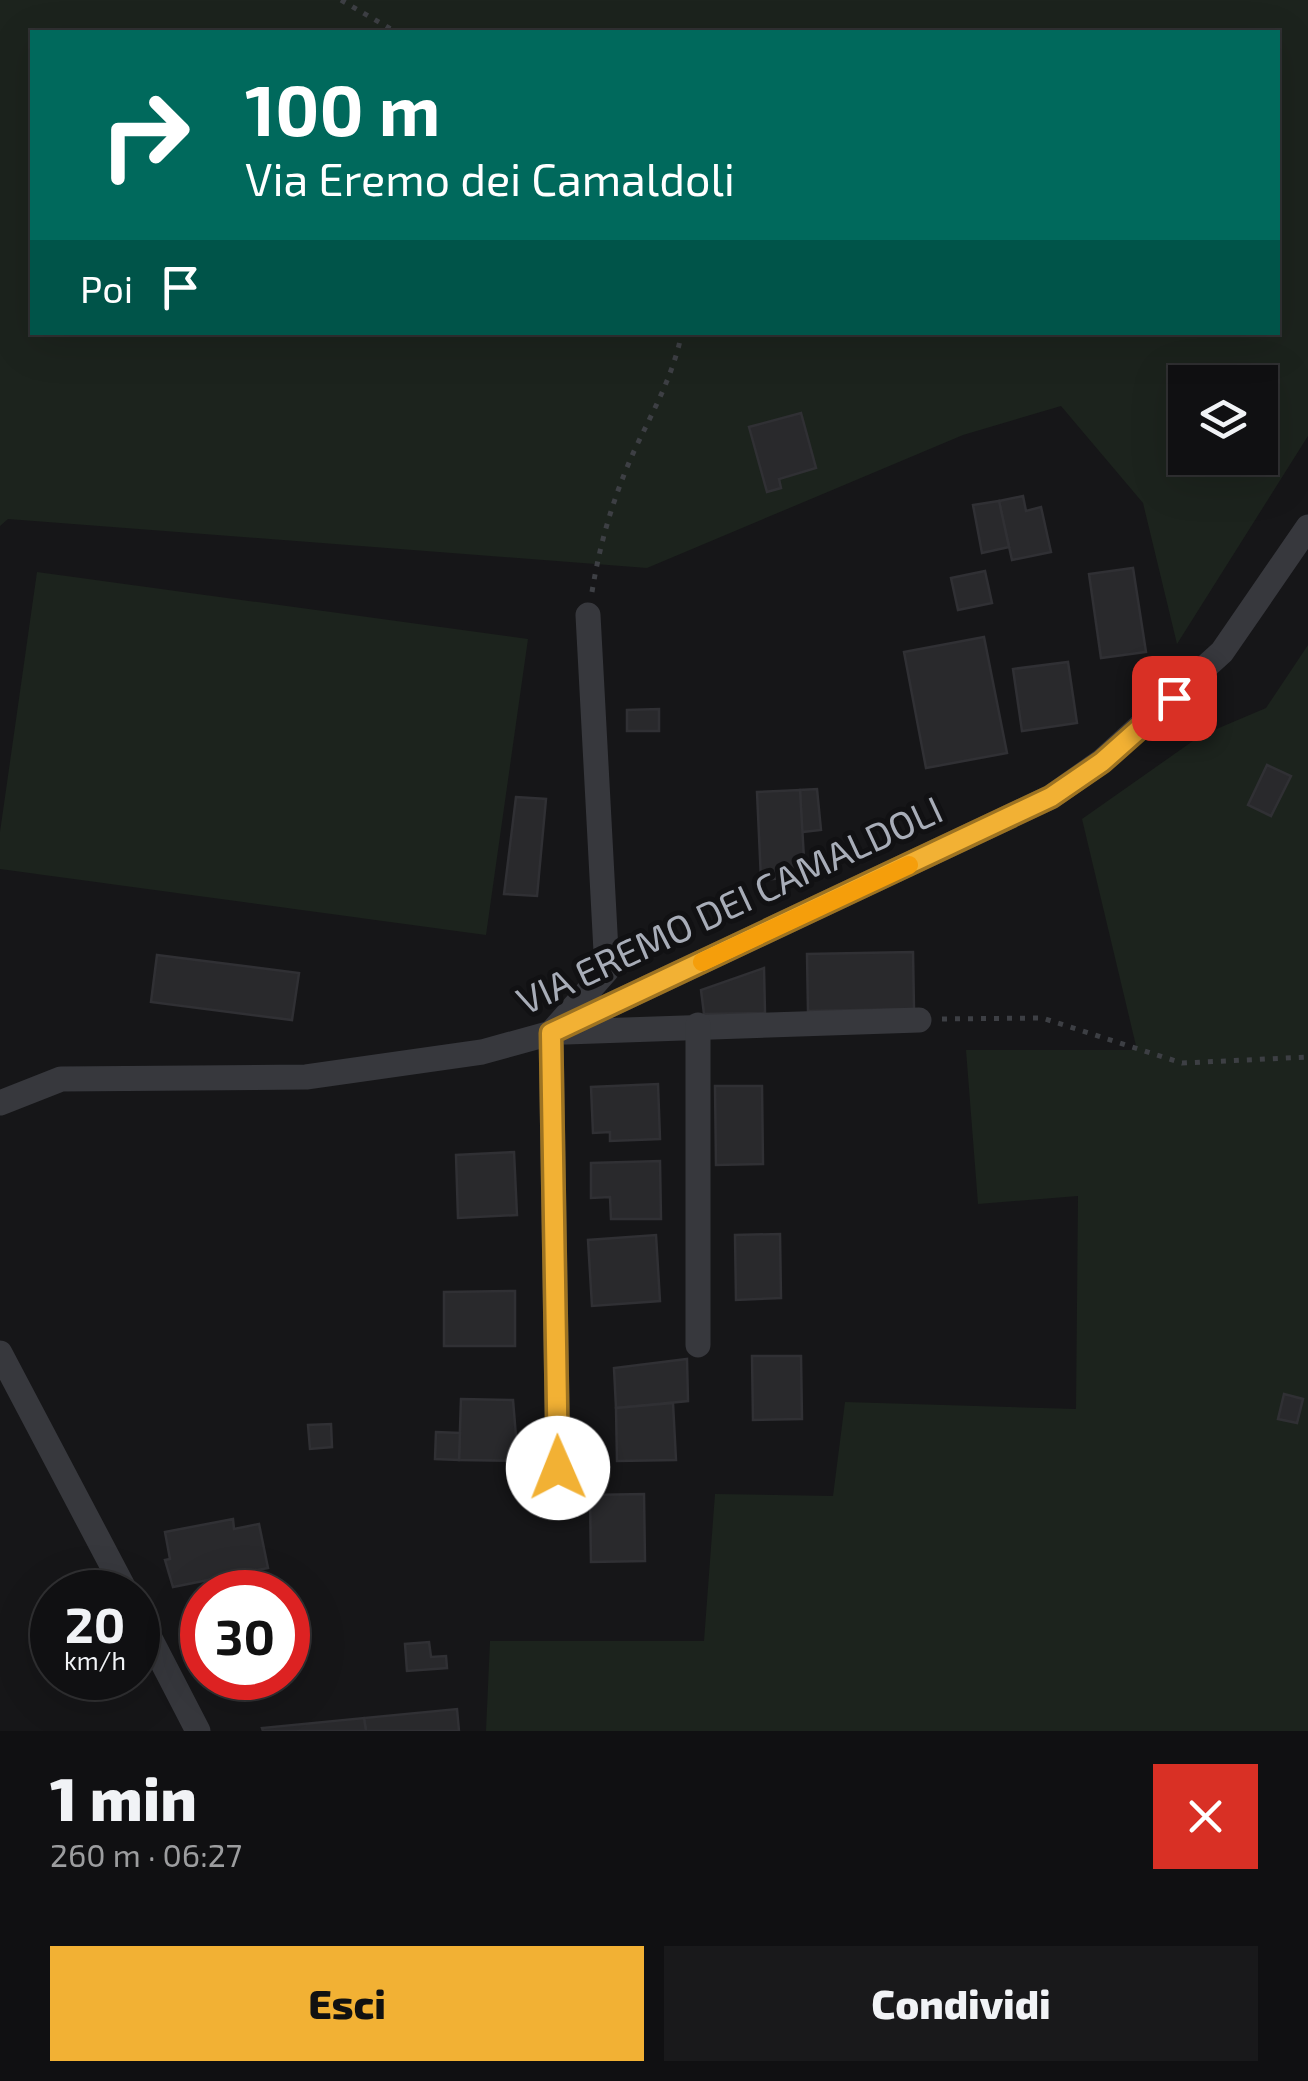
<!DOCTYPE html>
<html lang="it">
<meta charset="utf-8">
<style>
body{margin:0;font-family:"Exo 2",sans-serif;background:#19191b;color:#f1f3f6;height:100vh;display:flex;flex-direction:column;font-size:38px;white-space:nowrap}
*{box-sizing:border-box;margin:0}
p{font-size:32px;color:#9c9d9f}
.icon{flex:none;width:55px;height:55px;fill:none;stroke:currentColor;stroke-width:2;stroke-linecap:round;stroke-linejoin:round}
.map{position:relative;height:1731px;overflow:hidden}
.details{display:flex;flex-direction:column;background:#101012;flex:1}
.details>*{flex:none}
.top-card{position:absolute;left:30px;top:30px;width:1250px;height:305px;border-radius:0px;box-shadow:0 10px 40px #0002,0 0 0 2px #303032;background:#00695c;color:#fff;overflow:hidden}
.controls{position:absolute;left:1168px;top:365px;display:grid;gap:20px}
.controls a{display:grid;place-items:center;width:110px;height:110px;border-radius:0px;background:#101012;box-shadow:0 10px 40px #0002,0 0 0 2px #303032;font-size:50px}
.speed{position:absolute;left:30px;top:1570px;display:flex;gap:20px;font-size:50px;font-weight:700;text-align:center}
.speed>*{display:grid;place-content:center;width:130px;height:130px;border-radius:50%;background:#101012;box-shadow:0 10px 40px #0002,0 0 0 2px #303032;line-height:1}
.speed small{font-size:25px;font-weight:400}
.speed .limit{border:15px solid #d22;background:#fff;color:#111}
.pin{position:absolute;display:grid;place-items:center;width:85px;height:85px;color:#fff;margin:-42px;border-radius:20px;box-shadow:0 5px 15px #0006}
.me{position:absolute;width:110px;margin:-55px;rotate:359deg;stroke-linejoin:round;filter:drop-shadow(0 0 8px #0008)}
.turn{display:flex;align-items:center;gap:35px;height:210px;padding:0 50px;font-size:45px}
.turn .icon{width:130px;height:130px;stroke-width:2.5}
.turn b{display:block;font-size:70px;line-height:85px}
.then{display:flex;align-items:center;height:95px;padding:0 50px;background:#0003;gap:20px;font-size:38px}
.round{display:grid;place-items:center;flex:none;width:105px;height:105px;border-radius:0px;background:#19191b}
.head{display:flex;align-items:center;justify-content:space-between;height:170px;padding:0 50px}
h1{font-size:60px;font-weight:800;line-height:75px}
.cta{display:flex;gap:20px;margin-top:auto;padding:20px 50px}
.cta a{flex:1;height:115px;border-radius:0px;background:#f2b134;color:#111;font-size:40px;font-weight:800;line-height:115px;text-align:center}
.cta a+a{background:#19191b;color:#f1f3f6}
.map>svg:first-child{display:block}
.green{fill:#1c231d;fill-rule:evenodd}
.building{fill:#29292c;stroke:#303034;stroke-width:2.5}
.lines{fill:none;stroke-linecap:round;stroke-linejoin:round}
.path{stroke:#3d3f44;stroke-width:5;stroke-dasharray:5 8;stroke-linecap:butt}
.minor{stroke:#37383d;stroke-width:25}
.route-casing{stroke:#9d7322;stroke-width:25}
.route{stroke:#f2b134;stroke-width:18}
.slow{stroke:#f59e0b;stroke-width:18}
.labels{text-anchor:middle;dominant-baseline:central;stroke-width:10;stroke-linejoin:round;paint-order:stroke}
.street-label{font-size:38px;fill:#a8adb8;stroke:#111113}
</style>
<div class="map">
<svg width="1308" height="1731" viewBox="0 0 1308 1731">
<rect width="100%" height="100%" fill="#161618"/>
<!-- green -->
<g class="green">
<path d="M0 0H1308V436L1177 644 1143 503 1061 406 963 435 647 568 8 519 0 526ZM32 32H1278V332H32ZM1185 382H1260V458H1185Z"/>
<path d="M37 572 528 639 486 935 0 869V832Z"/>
<path d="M1308 645V1731H486L490 1641H704L715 1494 833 1496 845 1402 1076 1409 1078 1196 978 1204 966 1050H1137L1082 819 1200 736 1266 708Z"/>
</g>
<!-- building -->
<g class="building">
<path d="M801 413 816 468 779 479 781 488 767 492 749 427Z"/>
<path d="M1023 496 1026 511 1041 507 1051 552 1012 560 999 501Z"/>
<path d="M999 501 1009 547 982 553 973 505Z"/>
<path d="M1133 568 1146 652 1101 658 1089 574Z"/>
<path d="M985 571 992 603 958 610 951 578Z"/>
<path d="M984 637 1007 753 926 768 904 652Z"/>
<path d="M1068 662 1077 723 1022 731 1013 669Z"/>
<path d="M659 709V731H627V710Z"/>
<path d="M1267 765 1291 776 1271 816 1248 805Z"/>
<path d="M817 789 821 830 802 832 800 790Z"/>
<path d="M800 790 805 876 761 880 757 792Z"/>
<path d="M516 797 546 799 537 896 504 894Z"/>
<path d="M913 952 914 1009 808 1011 807 954Z"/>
<path d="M157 955 299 973 292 1020 151 1002Z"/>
<path d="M764 968 765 1013 704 1014 701 990Z"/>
<path d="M658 1084 660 1139 610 1141V1132L593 1133 591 1087Z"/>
<path d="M715 1086H762L763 1164 716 1165Z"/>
<path d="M514 1152 517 1215 458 1218 456 1155Z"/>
<path d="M660 1161 661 1219H611L610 1197 591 1198V1163Z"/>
<path d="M780 1234 781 1298 736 1300 735 1235Z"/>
<path d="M656 1235 660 1301 592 1306 588 1240Z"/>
<path d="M515 1291V1346H444V1292Z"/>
<path d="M752 1356H801L802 1419 753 1420Z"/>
<path d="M687 1359 688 1401 616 1408 614 1368Z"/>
<path d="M1284 1394 1303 1399 1297 1423 1278 1419Z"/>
<path d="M461 1399 513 1400 518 1461 459 1460Z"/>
<path d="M673 1403 676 1460 617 1461 616 1408Z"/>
<path d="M331 1424 332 1447 310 1449 308 1425Z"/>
<path d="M436 1432 460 1433 459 1460 435 1459Z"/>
<path d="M644 1494 645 1561 591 1562 590 1495Z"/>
<path d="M233 1519 234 1529 259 1524 268 1568 173 1587 165 1560 170 1559 165 1532Z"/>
<path d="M52 1609V1659L51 1660 32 1620Z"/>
<path d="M429 1642 431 1657 446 1656 447 1668 407 1671 405 1644Z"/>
<path d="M457 1709 459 1731H366L364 1718Z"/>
<path d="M364 1718 366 1731H263L262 1728Z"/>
</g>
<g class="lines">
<!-- path -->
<g class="path">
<path d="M341 0 396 32"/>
<path d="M592 592C600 542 614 495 635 449 654 409 673 376 682 332"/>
<path d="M942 1019 1042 1018 1182 1063 1308 1057"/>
</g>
<!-- minor -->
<g class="minor">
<path d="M566 1032 919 1020"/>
<path d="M0 1103 61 1079 306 1077 482 1052 551 1033 1051 797 1102 761 1222 652 1308 527"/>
<path d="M698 1345V1025"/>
<path d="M0 1353 126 1592"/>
<path d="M558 1468 551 1033 607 970 588 615"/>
<path d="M138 1615 198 1731"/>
</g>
</g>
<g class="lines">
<defs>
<path id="route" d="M558 1468 551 1033 1051 797 1102 762 1174 698"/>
</defs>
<!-- route casing -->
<use href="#route" class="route-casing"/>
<!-- route -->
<use href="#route" class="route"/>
<!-- slow -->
<path class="slow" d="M702 962 909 865"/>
</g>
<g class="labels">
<!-- street labels -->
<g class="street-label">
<text transform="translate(729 904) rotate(-25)">VIA EREMO DEI CAMALDOLI</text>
</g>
</g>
</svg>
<div class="controls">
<a><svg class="icon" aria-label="layers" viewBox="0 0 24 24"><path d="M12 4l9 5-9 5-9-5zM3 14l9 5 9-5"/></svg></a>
</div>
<div class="speed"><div>20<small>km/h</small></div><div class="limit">30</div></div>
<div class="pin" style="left:1174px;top:698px;background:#d93025"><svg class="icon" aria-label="arrive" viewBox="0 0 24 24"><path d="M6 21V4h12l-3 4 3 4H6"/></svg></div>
<svg class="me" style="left:558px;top:1468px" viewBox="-20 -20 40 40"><circle r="19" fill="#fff"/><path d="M0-13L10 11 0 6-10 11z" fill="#f2b134"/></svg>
<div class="top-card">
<div class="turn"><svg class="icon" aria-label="right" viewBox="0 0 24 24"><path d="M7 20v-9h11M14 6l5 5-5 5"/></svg><div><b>100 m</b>Via Eremo dei Camaldoli</div></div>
<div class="then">Poi<svg class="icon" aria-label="arrive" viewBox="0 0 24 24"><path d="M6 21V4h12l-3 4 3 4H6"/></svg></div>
</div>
</div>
<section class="details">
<div class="head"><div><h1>1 min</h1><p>260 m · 06:27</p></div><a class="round" style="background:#d93025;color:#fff"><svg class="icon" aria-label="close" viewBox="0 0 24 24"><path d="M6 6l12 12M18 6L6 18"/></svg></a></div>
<div class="cta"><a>Esci</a><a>Condividi</a></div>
</section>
